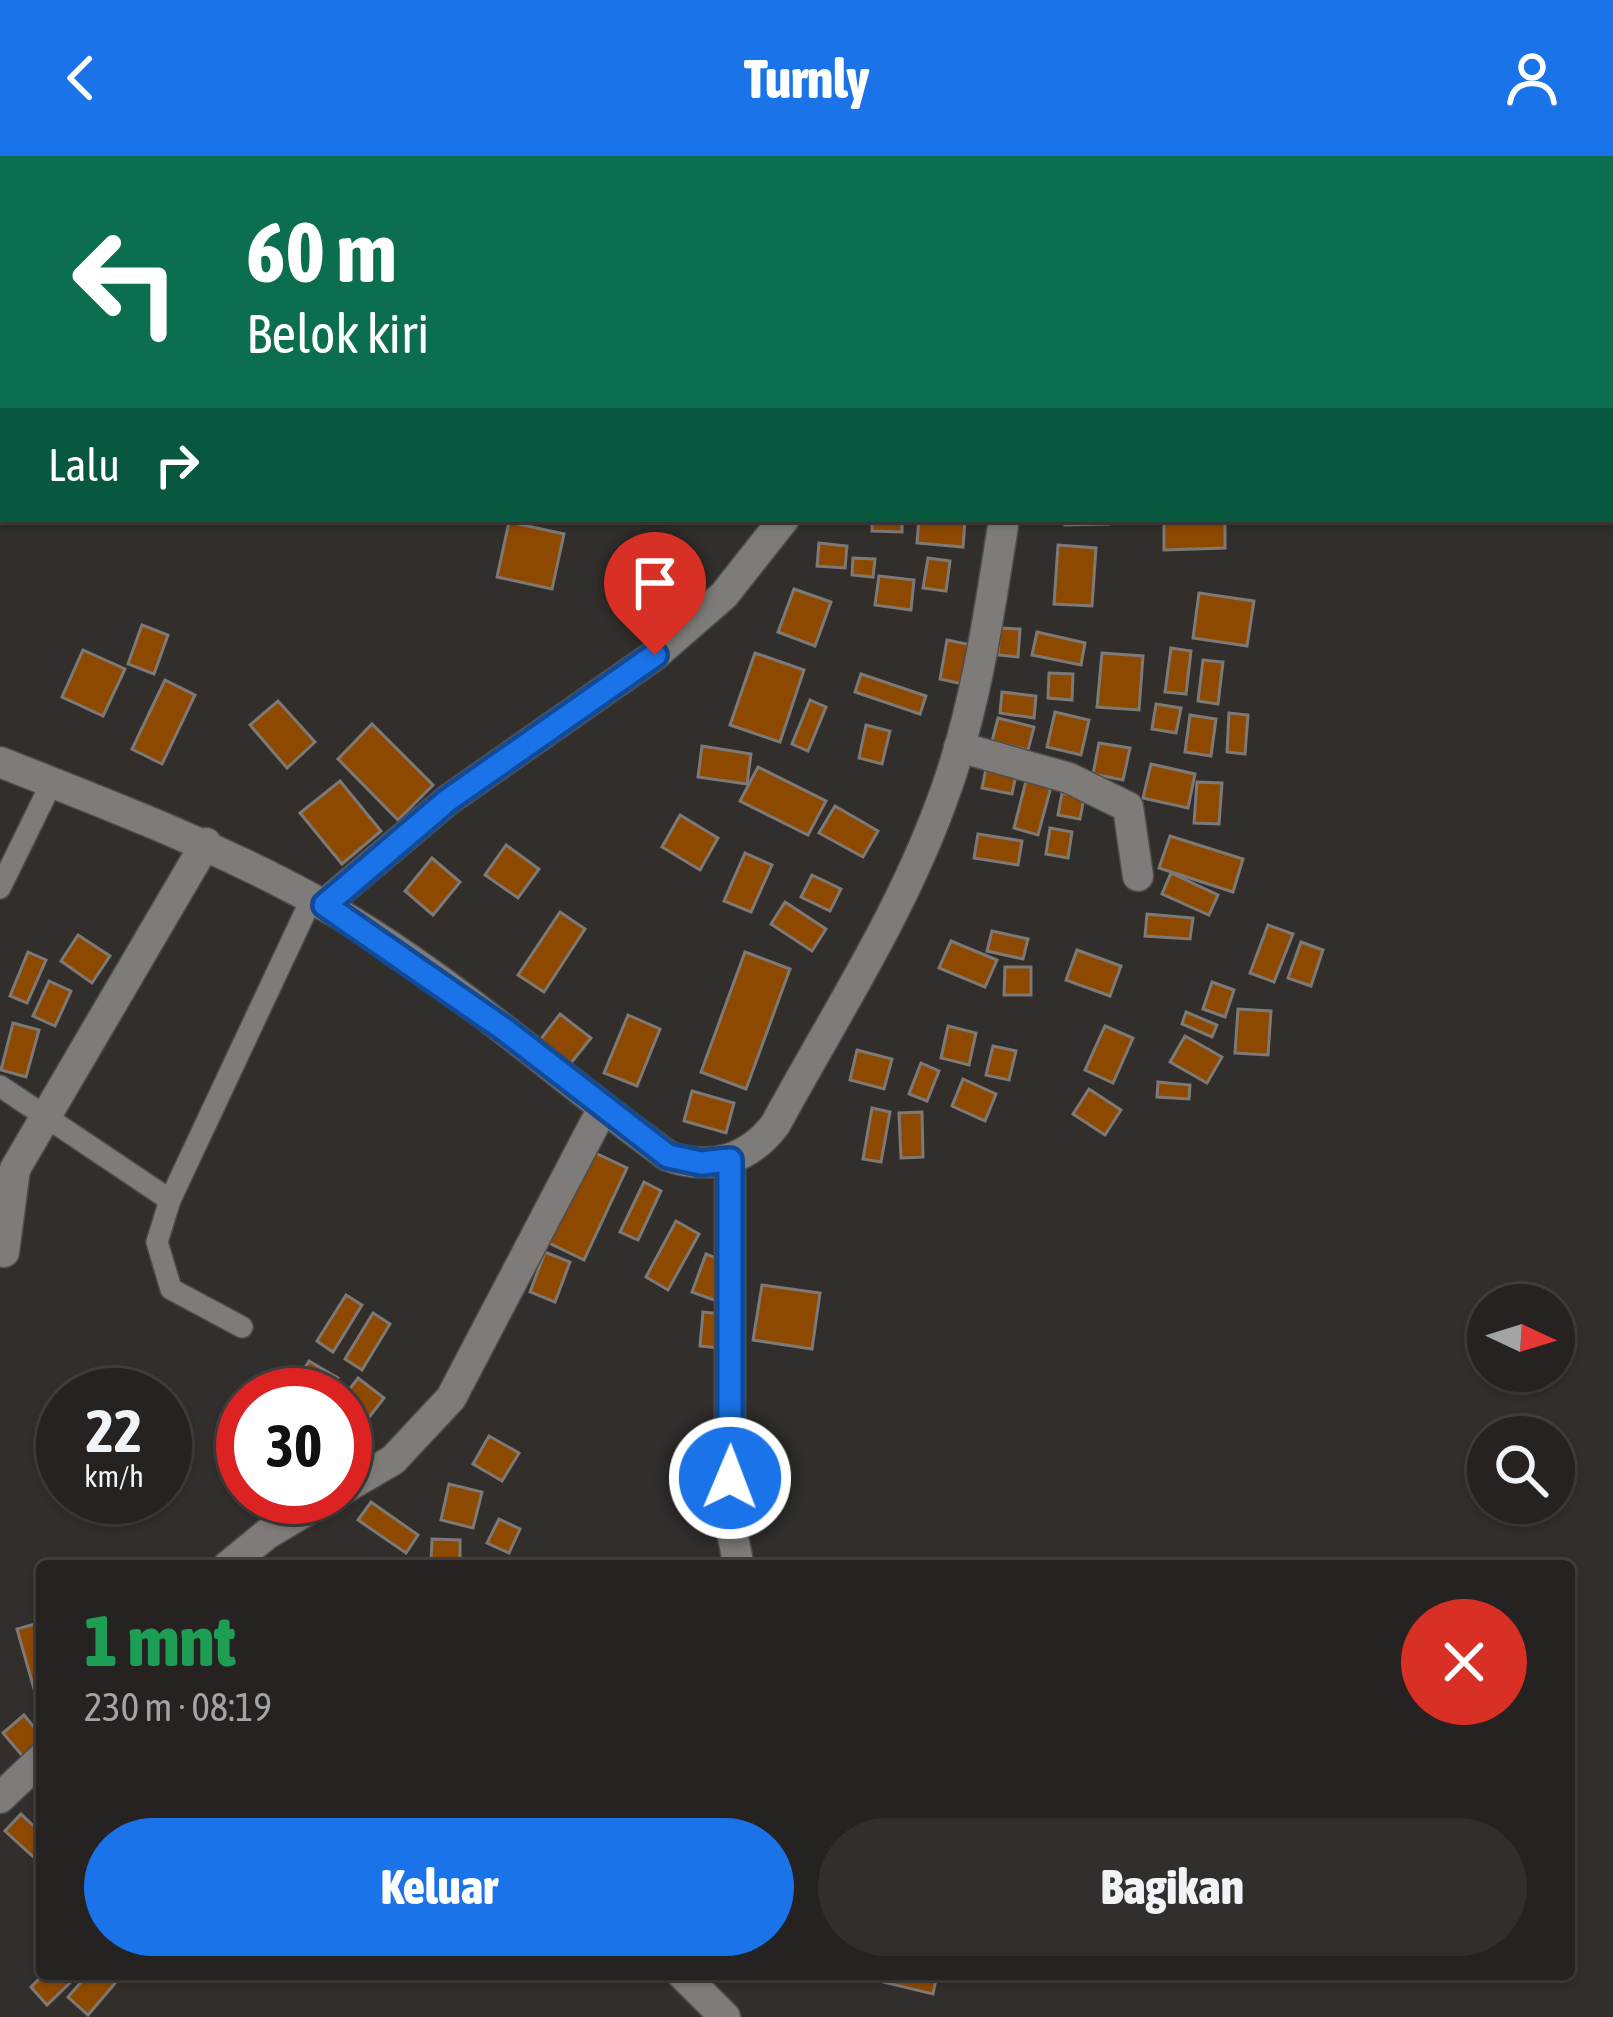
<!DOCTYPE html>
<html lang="id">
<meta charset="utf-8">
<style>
body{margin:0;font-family:"Asap Condensed",sans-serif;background:#312f2e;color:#f1f3f6;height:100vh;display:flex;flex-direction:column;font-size:45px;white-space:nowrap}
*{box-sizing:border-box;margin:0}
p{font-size:39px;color:#a3a4a5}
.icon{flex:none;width:66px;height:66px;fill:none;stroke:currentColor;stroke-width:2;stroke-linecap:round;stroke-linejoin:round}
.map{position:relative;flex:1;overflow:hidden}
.side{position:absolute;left:36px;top:1404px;width:1539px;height:420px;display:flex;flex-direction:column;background:#252221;border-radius:12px;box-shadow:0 3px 9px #0004,0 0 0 3px #423f3f}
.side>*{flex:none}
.guide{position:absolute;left:0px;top:0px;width:1614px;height:366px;box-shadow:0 3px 9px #0004,0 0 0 3px #423f3f;background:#0b6e4f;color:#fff;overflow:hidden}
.needle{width:78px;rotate:94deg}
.tools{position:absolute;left:1467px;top:1128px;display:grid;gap:24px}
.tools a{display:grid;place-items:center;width:108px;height:108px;border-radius:50%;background:#252221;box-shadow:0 3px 9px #0004,0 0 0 3px #423f3f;font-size:60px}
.speed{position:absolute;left:36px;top:1212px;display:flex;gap:24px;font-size:60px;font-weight:700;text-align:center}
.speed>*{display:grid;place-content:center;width:156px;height:156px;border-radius:50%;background:#252221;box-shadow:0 3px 9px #0004,0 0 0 3px #423f3f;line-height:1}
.speed small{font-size:30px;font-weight:400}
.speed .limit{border:18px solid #d22;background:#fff;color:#111}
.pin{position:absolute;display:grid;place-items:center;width:102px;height:102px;color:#fff;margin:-123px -51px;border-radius:50% 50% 50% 0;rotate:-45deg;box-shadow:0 0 12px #0007}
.pin .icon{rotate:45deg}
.me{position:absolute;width:132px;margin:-66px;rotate:1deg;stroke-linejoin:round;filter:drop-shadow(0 0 9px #0008)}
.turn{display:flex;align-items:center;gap:42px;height:252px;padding:0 48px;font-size:54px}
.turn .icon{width:156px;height:156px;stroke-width:2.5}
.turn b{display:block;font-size:84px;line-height:102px}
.then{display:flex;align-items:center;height:114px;padding:0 48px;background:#0003;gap:24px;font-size:45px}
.round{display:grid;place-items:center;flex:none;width:126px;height:126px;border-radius:63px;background:#312f2e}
.headline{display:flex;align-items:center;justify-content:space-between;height:204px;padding:0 48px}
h1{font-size:72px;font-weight:800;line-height:90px;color:#1e9e55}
.action{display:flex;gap:24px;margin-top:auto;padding:24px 48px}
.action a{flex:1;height:138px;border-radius:72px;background:#1a73e8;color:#fff;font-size:48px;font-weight:800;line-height:138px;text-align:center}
.action a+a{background:#312f2e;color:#f1f3f6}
header{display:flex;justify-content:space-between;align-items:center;height:156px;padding:0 48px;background:#1a73e8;color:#fff;font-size:54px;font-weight:800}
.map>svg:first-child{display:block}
.building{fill:#8e4900;stroke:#7d7977;stroke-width:3}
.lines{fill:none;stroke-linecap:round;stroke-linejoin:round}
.service-casing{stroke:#4e4c4a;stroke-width:24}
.minor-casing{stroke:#4e4c4a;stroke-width:33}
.tertiary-casing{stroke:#4e4c4a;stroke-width:33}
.service{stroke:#7e7b78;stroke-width:21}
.minor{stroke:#7e7b78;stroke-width:30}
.tertiary{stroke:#7e7b78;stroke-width:30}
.route-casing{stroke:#114b97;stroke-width:30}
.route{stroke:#1a73e8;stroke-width:21}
</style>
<header><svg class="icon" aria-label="back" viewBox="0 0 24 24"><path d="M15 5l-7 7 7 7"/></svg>Turnly<svg class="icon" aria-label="person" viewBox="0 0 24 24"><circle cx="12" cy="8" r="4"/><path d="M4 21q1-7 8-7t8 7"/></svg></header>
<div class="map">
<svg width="1613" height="1861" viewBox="0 0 1613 1861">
<rect width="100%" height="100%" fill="#312e2c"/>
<!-- building -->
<g class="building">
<path d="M872 363H902V376L872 375Z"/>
<path d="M919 363 965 365 963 391 917 387Z"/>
<path d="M1065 363H1109V368L1065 369Z"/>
<path d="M1164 363H1225V392L1164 394Z"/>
<path d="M509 366 564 378 552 433 497 421Z"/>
<path d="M819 387 847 390 845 412 817 410Z"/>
<path d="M1058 389 1096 392 1092 450 1054 448Z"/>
<path d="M630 391 693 408 680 454 618 436Z"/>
<path d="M853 402 875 403 873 421 852 419Z"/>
<path d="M928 402 950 405 946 435 923 432Z"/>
<path d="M879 420 914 424 911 454 875 449Z"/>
<path d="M794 433 831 446 815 490 778 476Z"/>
<path d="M1199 437 1254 445 1247 490 1193 482Z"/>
<path d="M142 469 168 479 154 518 128 508Z"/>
<path d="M1000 472 1020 473 1018 501 998 499Z"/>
<path d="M1037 476 1085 487 1081 509 1032 499Z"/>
<path d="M947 484 971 489 963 528 940 523Z"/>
<path d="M1171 492 1191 495 1186 538 1165 536Z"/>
<path d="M83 494 125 513 103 560 62 541Z"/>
<path d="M755 497 804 514 780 586 730 569Z"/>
<path d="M1102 497 1143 500 1139 554 1097 551Z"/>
<path d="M1203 504 1223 506 1218 548 1198 545Z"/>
<path d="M1049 517 1073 518 1072 544 1048 542Z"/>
<path d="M861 518 926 540 920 558 855 536Z"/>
<path d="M165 524 195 539 162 608 132 593Z"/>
<path d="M1002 536 1036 540 1034 562 1000 557Z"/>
<path d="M810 544 826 551 808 595 792 588Z"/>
<path d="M278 545 315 586 287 612 250 569Z"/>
<path d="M1156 548 1181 552 1176 577 1152 573Z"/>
<path d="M1055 556 1089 564 1081 599 1047 591Z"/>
<path d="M1229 557 1248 559 1245 598 1227 596Z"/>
<path d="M1190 559 1216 563 1211 600 1185 596Z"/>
<path d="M998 562 1034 571 1028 594 992 585Z"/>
<path d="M372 568 433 629 398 664 338 603Z"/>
<path d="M866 569 890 575 882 608 859 602Z"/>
<path d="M1099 587 1130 592 1123 624 1093 618Z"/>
<path d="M702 590 751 598 747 628 698 621Z"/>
<path d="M987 608 1017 615 1012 638 982 632Z"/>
<path d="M1151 608 1195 618 1188 652 1143 642Z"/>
<path d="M758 611 826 645 808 679 740 645Z"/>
<path d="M340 625 381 675 342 708 300 657Z"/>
<path d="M1026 625 1051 631 1038 679 1014 672Z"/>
<path d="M1197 626 1222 627 1219 668 1194 667Z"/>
<path d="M1062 637 1084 642 1080 663 1058 659Z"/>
<path d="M835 650 878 675 863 701 819 677Z"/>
<path d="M680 659 718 682 700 714 662 691Z"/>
<path d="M1050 672 1072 676 1068 702 1046 698Z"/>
<path d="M978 678 1022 685 1018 709 974 702Z"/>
<path d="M1170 680 1243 703 1233 736 1159 712Z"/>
<path d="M506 689 539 713 518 742 485 719Z"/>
<path d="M745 697 772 709 751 756 724 745Z"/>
<path d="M432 702 460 726 433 759 405 735Z"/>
<path d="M1171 717 1218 739 1209 759 1162 738Z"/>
<path d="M812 719 841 733 830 755 801 741Z"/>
<path d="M785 746 826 773 812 795 771 768Z"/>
<path d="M560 756 585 773 544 836 518 819Z"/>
<path d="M1147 758 1193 762 1190 783 1145 780Z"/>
<path d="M1268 769 1293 778 1274 826 1250 817Z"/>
<path d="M992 775 1028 783 1023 803 987 795Z"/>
<path d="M78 779 110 800 92 827 61 805Z"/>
<path d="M951 785 997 804 985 831 939 812Z"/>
<path d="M1301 786 1323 794 1311 830 1288 822Z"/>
<path d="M1077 794 1121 810 1110 840 1066 824Z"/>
<path d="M28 796 46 804 27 847 10 840Z"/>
<path d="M745 796 790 813 746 933 701 916Z"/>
<path d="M1005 811H1031V839H1004Z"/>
<path d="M49 825 71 835 55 870 33 860Z"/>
<path d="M1212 826 1234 834 1225 861 1203 853Z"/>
<path d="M1238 853 1271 855 1268 899 1235 897Z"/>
<path d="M1186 856 1217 869 1212 881 1182 868Z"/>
<path d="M560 858 591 882 567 912 537 888Z"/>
<path d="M628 859 660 873 637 930 604 917Z"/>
<path d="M13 867 39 874 26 921 1 914Z"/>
<path d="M948 870 976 877 969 909 941 902Z"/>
<path d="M1105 870 1133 882 1113 927 1085 914Z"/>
<path d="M1185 880 1222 901 1207 927 1170 906Z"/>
<path d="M993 890 1016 895 1009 924 986 919Z"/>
<path d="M857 894 892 903 884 933 850 924Z"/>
<path d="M921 907 939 915 927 945 909 938Z"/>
<path d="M963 923 996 938 985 965 952 950Z"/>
<path d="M1158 926 1190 929 1189 943 1157 941Z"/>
<path d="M1089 933 1121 954 1105 979 1073 958Z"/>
<path d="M692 935 734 947 726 977 684 965Z"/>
<path d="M872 952 890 956 881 1006 863 1003Z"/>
<path d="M922 956 923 1001 901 1002 899 957Z"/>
<path d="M589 994 627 1012 584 1104 547 1086Z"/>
<path d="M644 1026 661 1035 638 1084 620 1076Z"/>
<path d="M676 1065 699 1078 668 1134 646 1121Z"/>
<path d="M545 1096 570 1106 555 1146 530 1136Z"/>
<path d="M706 1098 731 1108 717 1145 692 1136Z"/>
<path d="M762 1129 820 1137 812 1193 753 1184Z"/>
<path d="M346 1139 362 1149 333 1196 317 1185Z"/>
<path d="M703 1156 732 1159 729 1193 700 1190Z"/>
<path d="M373 1157 390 1168 362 1214 345 1203Z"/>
<path d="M309 1205 338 1222 328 1239H310L294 1230Z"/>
<path d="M358 1222 384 1242 363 1269 345 1254V1239Z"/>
<path d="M489 1280 519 1297 502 1325 473 1308Z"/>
<path d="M449 1328 482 1336 473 1372 441 1364Z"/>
<path d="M371 1346 418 1379 406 1397 358 1364Z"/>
<path d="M499 1363 520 1373 509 1397 487 1387Z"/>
<path d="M432 1383 460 1384V1407L431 1406Z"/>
<path d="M42 1466V1546L38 1547 17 1473Z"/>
<path d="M24 1559 42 1581V1599L30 1609 3 1577Z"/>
<path d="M21 1658 42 1678 40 1707 5 1675Z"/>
<path d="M44 1818H79L47 1849 31 1831Z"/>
<path d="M88 1818H109L117 1825 88 1859 68 1841Z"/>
<path d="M885 1818H937L933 1838 883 1826Z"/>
</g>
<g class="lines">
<defs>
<g id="service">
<path d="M0 732 52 626"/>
<path d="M0 930 170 1044"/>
<path d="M242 1171 171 1133 157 1086 170 1044 311 744"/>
</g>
<g id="minor">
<path d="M1303 0V3"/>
<path d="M959 591 1069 622 1128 651 1138 720"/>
<path d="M324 749 448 644 655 499 724 439 784 363"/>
<path d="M730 1004V1367L739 1410"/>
<path d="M4 1096 15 1013 206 687"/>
<path d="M345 1332 393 1304 451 1242 603 952"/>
<path d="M228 1410 267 1378 329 1341"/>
<path d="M0 1642 42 1602"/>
<path d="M682 1818 725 1861"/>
</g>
<g id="tertiary">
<path d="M1184 3 1208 0"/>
<path d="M0 606C111 650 223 692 327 751 445 817 558 921 668 1000 710 1015 748 1004 775 969 832 864 898 763 940 650 975 559 989 459 1004 363"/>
</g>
</defs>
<!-- service casing -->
<use href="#service" class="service-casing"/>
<!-- minor casing -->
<use href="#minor" class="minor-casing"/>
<!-- tertiary casing -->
<use href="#tertiary" class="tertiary-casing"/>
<!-- service -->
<use href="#service" class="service"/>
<!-- minor -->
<use href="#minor" class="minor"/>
<!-- tertiary -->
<use href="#tertiary" class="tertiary"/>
</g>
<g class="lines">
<defs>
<path id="route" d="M655 499 448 644 325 749 505 874 668 1000 701 1007 730 1004V1322"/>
</defs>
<!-- route casing -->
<use href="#route" class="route-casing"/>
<!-- route -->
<use href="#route" class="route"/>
</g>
</svg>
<div class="tools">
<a><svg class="needle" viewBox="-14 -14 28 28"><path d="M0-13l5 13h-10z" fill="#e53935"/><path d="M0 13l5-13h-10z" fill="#a3a4a5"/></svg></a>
<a><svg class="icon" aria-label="search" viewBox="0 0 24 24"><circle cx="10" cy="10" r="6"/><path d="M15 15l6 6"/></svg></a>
</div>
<div class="speed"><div>22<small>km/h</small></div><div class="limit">30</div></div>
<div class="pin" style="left:655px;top:499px;background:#d93025"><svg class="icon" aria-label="arrive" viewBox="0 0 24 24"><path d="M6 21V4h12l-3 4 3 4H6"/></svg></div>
<svg class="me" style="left:730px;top:1322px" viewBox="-20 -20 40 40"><circle r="17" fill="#1a73e8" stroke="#fff" stroke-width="3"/><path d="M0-11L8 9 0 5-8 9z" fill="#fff"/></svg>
<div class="guide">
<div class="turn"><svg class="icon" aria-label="left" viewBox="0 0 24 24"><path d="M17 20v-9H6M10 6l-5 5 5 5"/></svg><div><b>60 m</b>Belok kiri</div></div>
<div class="then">Lalu<svg class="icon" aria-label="right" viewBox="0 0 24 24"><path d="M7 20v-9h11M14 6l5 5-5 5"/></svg></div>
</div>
<section class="side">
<div class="headline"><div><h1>1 mnt</h1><p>230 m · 08:19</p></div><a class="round" style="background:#d93025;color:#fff"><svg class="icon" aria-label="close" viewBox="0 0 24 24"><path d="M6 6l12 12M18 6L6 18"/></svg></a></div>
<div class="action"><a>Keluar</a><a>Bagikan</a></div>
</section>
</div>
